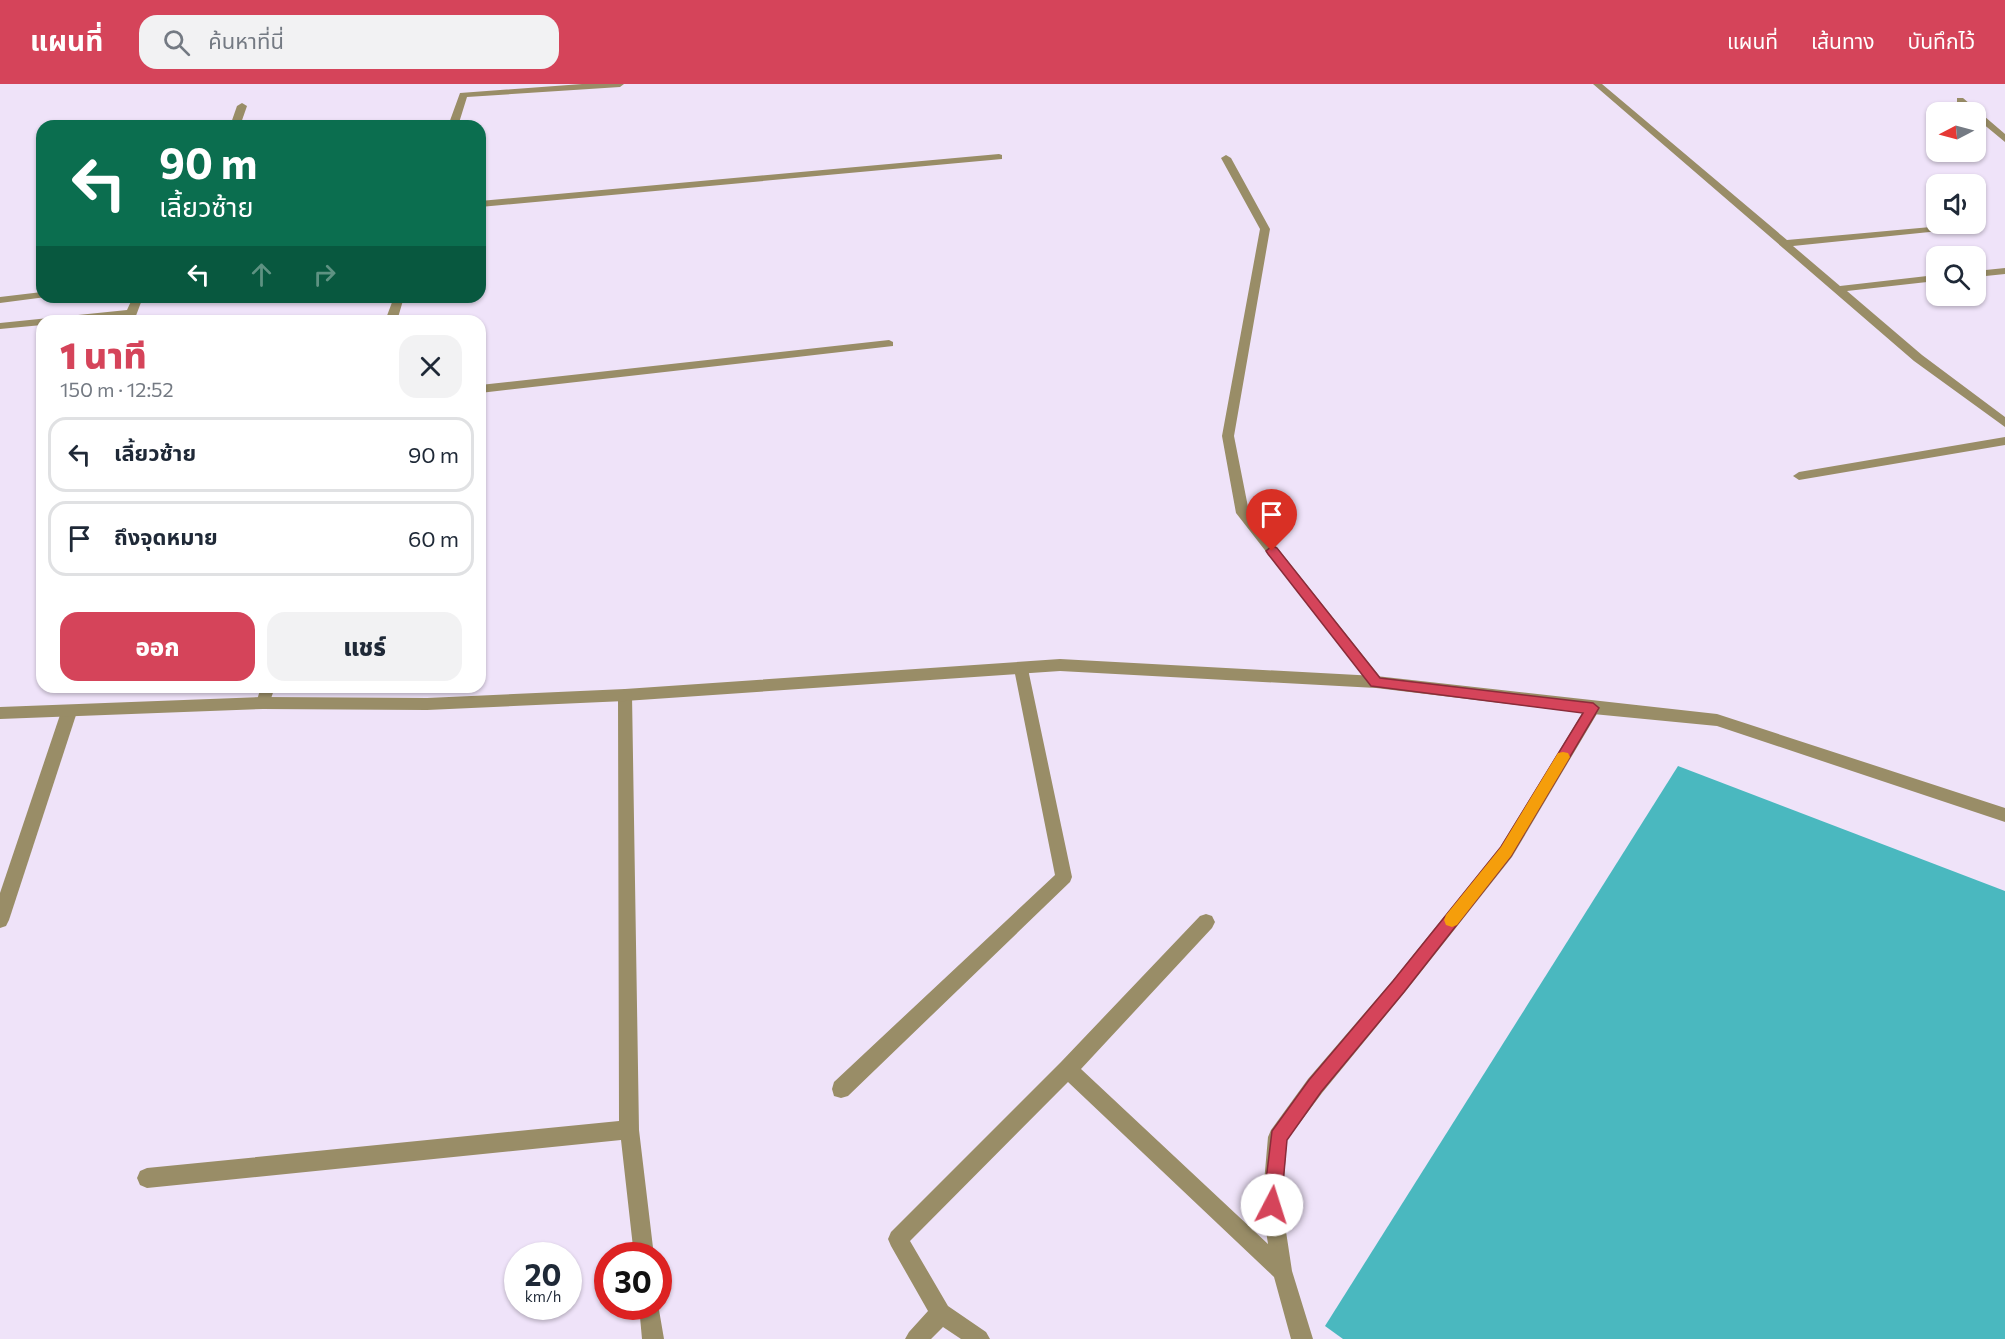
<!DOCTYPE html>
<html lang="th">
<meta charset="utf-8">
<style>
body{margin:0;font-family:Commissioner,"Noto Sans Thai",sans-serif;background:#f2f2f3;color:#1f2937;height:100vh;display:flex;flex-direction:column;font-size:22px;white-space:nowrap}
*{box-sizing:border-box;margin:0}
p{font-size:20px;color:#747a83}
.icon{flex:none;width:33px;height:33px;fill:none;stroke:currentColor;stroke-width:2;stroke-linecap:round;stroke-linejoin:round}
.map{position:relative;flex:1;overflow:hidden}
.details{position:absolute;left:36px;top:231px;width:450px;height:378px;display:flex;flex-direction:column;background:#fff;border-radius:18px;box-shadow:0 2px 4px #0004}
.details>*{flex:none}
.top-card{position:absolute;left:36px;top:36px;width:450px;height:183px;border-radius:18px;box-shadow:0 2px 4px #0004;background:#0b6e4f;color:#fff;overflow:hidden}
.needle{width:39px;rotate:264deg}
.controls{position:absolute;left:1926px;top:18px;display:grid;gap:12px}
.controls a{display:grid;place-items:center;width:60px;height:60px;border-radius:12px;background:#fff;box-shadow:0 2px 4px #0004;font-size:30px}
.speed{position:absolute;left:504px;top:1158px;display:flex;gap:12px;font-size:30px;font-weight:700;text-align:center}
.speed>*{display:grid;place-content:center;width:78px;height:78px;border-radius:50%;background:#fff;box-shadow:0 2px 4px #0004;line-height:1}
.speed small{font-size:15px;font-weight:400}
.speed .limit{border:9px solid #d22;background:#fff;color:#111}
.pin{position:absolute;display:grid;place-items:center;width:51px;height:51px;color:#fff;margin:-62px -26px;border-radius:50% 50% 50% 0;rotate:-45deg;box-shadow:0 0 6px #0007}
.pin .icon{rotate:45deg}
.me{position:absolute;width:66px;margin:-33px;rotate:5deg;stroke-linejoin:round;filter:drop-shadow(0 0 4px #0008)}
.turn{display:flex;align-items:center;gap:21px;height:126px;padding:0 24px;font-size:27px}
.turn .icon{width:78px;height:78px;stroke-width:2.5}
.turn b{display:block;font-size:42px;line-height:51px}
.lanes{display:flex;align-items:center;height:57px;padding:0 24px;background:#0003;justify-content:center;gap:30px;direction:ltr}
.lanes .off{opacity:.35}
.round{display:grid;place-items:center;flex:none;width:63px;height:63px;border-radius:18px;background:#f2f2f3}
.overview{display:flex;align-items:center;justify-content:space-between;height:102px;padding:0 24px}
h1{font-size:36px;font-weight:800;line-height:45px;color:#d5445a}
.cta{display:flex;gap:12px;margin-top:auto;padding:12px 24px}
.cta a{flex:1;height:69px;border-radius:18px;background:#d5445a;color:#fff;font-size:24px;font-weight:800;line-height:69px;text-align:center}
.cta a+a{background:#f2f2f3;color:#1f2937}
ul{padding:0;list-style:none}
li{display:flex;align-items:center;gap:18px;height:75px;margin:0 12px 9px;padding:0 12px;border:3px solid #e0e1e3;border-radius:18px}
li div{flex:1}
li b{display:block;font-size:22px}
li em{font-style:normal}
header{display:flex;align-items:center;gap:36px;box-sizing:border-box;height:84px;padding:0 30px;background:#d5445a;color:#fff}
header strong{font-size:28px}
nav{display:flex;gap:33px;margin-inline-start:auto;font-size:21px}
.search{width:420px;height:54px;background:#f2f2f3;display:flex;align-items:center;gap:15px;box-sizing:border-box;padding:0 21px;border-radius:18px;color:#747a83;font-size:22px}
.map>svg:first-child{display:block}
.water{fill:#4ab8bf}
.lines{fill:none;stroke-linecap:round;stroke-linejoin:round}
.minor{fill:#998d67;fill-rule:evenodd}
.tertiary{fill:#998d67;fill-rule:evenodd}
.route{fill:#d5445a;stroke:#8a2c3a;stroke-width:1.5}
.slow{fill:#f59e0b}
</style>
<header>
<strong>แผนที่</strong>
<div class="search"><svg class="icon" aria-label="search" viewBox="0 0 24 24"><circle cx="10" cy="10" r="6"/><path d="M15 15l6 6"/></svg>ค้นหาที่นี่</div>
<nav><a>แผนที่</a><a>เส้นทาง</a><a>บันทึกไว้</a></nav>
</header>
<div class="map">
<svg width="2005" height="1255" viewBox="0 0 2005 1255">
<rect width="100%" height="100%" fill="#efe3f9"/>
<!-- water -->
<path class="water" d="M1678 682 2005 807V1255H1343L1325 1242Z"/>
<g class="lines">
<!-- minor -->
<g class="minor">
<path d="M582 0H624L620 3 467 13 458 42H448L460 9Z"/>
<path d="M1593 0H1602L1787 156 1953 141 1954 143 1949 146 1793 162 1840 202 1936 191V197L1847 207 1922 271 2005 333V343L1914 277Z"/>
<path d="M1957 14H1963L2005 50V58L1976 34V28H1969L1957 18Z"/>
<path d="M242 19 247 22 240 42H230L237 22Z"/>
<path d="M999 70 1002 71V75L480 123V117Z"/>
<path d="M1226 71 1231 74 1270 145 1234 352 1249 428 1381 594 1383 598 1381 602H1371L1236 429 1222 352 1260 145 1221 74Z"/>
<path d="M2005 184V190L1976 193V187Z"/>
<path d="M42 208V213H46L0 219V213Z"/>
<path d="M133 213H143L134 237H122L124 233 83 237H42V241L0 245V239L127 226Z"/>
<path d="M394 213H404L397 237H385Z"/>
<path d="M889 256 893 258V262L480 309V301Z"/>
<path d="M2005 353V361L1799 396 1793 392 1799 388Z"/>
<path d="M1021 579 1026 581 1028 585 1072 793 1070 798 848 1012 841 1014 834 1012 832 1005 834 998 1055 791 1014 585 1016 581Z"/>
<path d="M261 603H275L268 623H258L256 619Z"/>
<path d="M625 605 630 607 632 611 639 1046 654 1172H634L621 1056 147 1104 140 1101 137 1094 140 1087 147 1084 619 1037 618 611 620 607Z"/>
<path d="M1593 618 1598 620 1600 624 1598 628 1512 773 1405 908 1322 1009 1287 1056 1282 1121 1292 1187 1313 1255H1291L1274 1193 1068 998 910 1157 948 1222 986 1248 990 1255H961L943 1243 931 1255H905L909 1248 928 1227 891 1162 888 1155 891 1148 1061 978 1200 832 1206 830 1212 832 1215 838 1212 844 1081 985 1268 1160 1262 1121 1268 1053 1271 1046 1308 995 1393 896 1500 763 1588 620Z"/>
<path d="M69 622 74 624 77 628 9 836 6 842 0 844V809L61 628 64 624Z"/>
<path d="M658 1220 664 1255H642L639 1222H658Z"/>
</g>
<!-- tertiary -->
<path class="tertiary" d="M1060 575 1376 592 1717 630 2005 724V738L1717 642 1593 630 1376 604 1060 587 625 617 427 626 263 625 0 635V623L263 613 427 614 625 605Z"/>
</g>
<!-- route -->
<path class="route" d="M1272 462 1277 464 1380 594 1593 619 1599 624 1511 772 1404 908 1321 1008 1287 1056 1281 1121 1279 1127 1272 1130 1266 1127 1263 1121 1272 1047 1309 996 1393 897 1501 763 1583 629 1371 602 1268 470 1266 467Z"/>
<!-- slow -->
<path class="slow" d="M1563 668 1568 669 1570 673 1511 772 1457 841 1452 843 1446 841 1444 836 1446 831 1501 763 1558 669Z"/>
</svg>
<div class="controls">
<a><svg class="needle" viewBox="-14 -14 28 28"><path d="M0-13l5 13h-10z" fill="#e53935"/><path d="M0 13l5-13h-10z" fill="#747a83"/></svg></a>
<a><svg class="icon" aria-label="sound" viewBox="0 0 24 24"><path d="M4 9h4l5-4v14l-5-4H4zM17 9q2 3 0 6"/></svg></a>
<a><svg class="icon" aria-label="search" viewBox="0 0 24 24"><circle cx="10" cy="10" r="6"/><path d="M15 15l6 6"/></svg></a>
</div>
<div class="speed"><div>20<small>km/h</small></div><div class="limit">30</div></div>
<div class="pin" style="left:1272px;top:467px;background:#d93025"><svg class="icon" aria-label="arrive" viewBox="0 0 24 24"><path d="M6 21V4h12l-3 4 3 4H6"/></svg></div>
<svg class="me" style="left:1272px;top:1121px" viewBox="-20 -20 40 40"><circle r="19" fill="#fff"/><path d="M0-13L10 11 0 6-10 11z" fill="#d5445a"/></svg>
<div class="top-card">
<div class="turn"><svg class="icon" aria-label="left" viewBox="0 0 24 24"><path d="M17 20v-9H6M10 6l-5 5 5 5"/></svg><div><b>90 m</b>เลี้ยวซ้าย</div></div>
<div class="lanes"><svg class="icon" aria-label="left" viewBox="0 0 24 24"><path d="M17 20v-9H6M10 6l-5 5 5 5"/></svg><svg class="icon off" aria-label="ahead" viewBox="0 0 24 24"><path d="M12 20V5M6 11l6-6 6 6"/></svg><svg class="icon off" aria-label="right" viewBox="0 0 24 24"><path d="M7 20v-9h11M14 6l5 5-5 5"/></svg></div>
</div>
<section class="details">
<div class="overview"><div><h1>1 นาที</h1><p>150 m · 12:52</p></div><a class="round"><svg class="icon" aria-label="close" viewBox="0 0 24 24"><path d="M6 6l12 12M18 6L6 18"/></svg></a></div>
<ul>
<li><svg class="icon" aria-label="left" viewBox="0 0 24 24"><path d="M17 20v-9H6M10 6l-5 5 5 5"/></svg><div><b>เลี้ยวซ้าย</b></div><em>90 m</em></li>
<li><svg class="icon" aria-label="arrive" viewBox="0 0 24 24"><path d="M6 21V4h12l-3 4 3 4H6"/></svg><div><b>ถึงจุดหมาย</b></div><em>60 m</em></li>
</ul>
<div class="cta"><a>ออก</a><a>แชร์</a></div>
</section>
</div>
